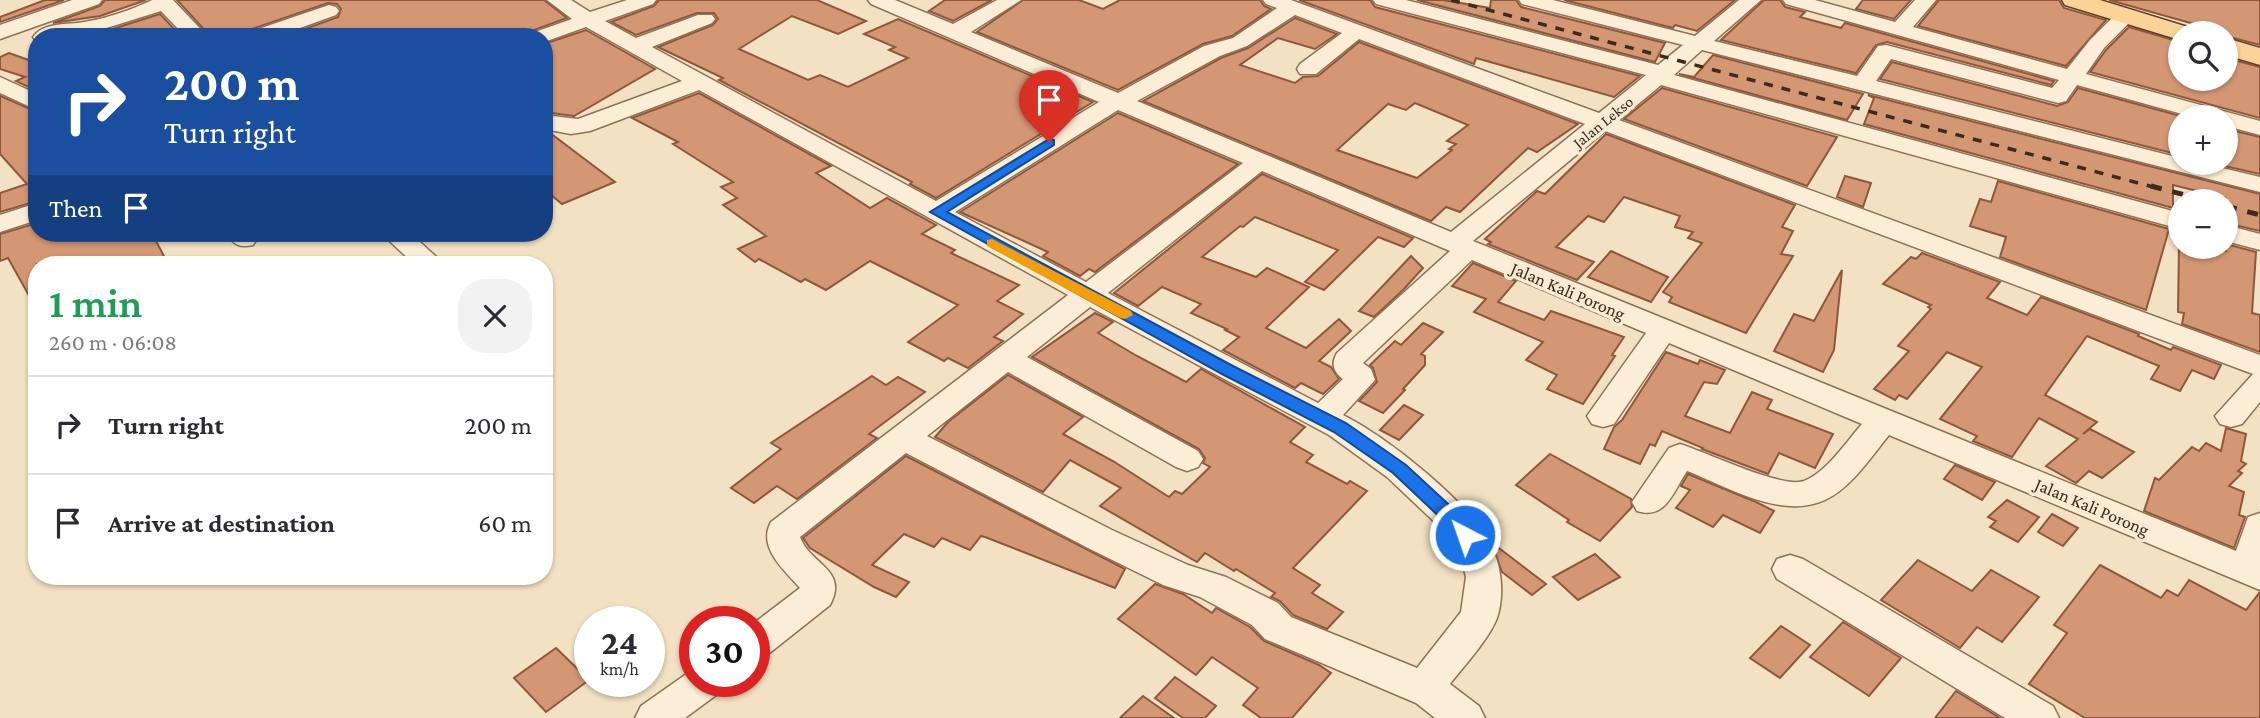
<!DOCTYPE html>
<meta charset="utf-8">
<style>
body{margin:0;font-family:"Crimson Pro",serif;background:#f2f2f3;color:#2b2b33;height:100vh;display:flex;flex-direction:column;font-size:26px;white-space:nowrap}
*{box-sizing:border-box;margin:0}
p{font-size:23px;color:#7c7c81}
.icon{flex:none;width:38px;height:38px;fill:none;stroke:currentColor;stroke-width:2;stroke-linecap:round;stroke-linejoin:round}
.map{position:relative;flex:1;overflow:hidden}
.panel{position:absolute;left:28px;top:256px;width:525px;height:329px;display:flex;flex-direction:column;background:#fff;border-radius:28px;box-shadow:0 2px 5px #0004}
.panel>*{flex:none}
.hud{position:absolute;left:28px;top:28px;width:525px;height:214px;border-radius:28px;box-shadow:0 2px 5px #0004;background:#1a4fa0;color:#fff;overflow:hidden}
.fabs{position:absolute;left:2168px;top:21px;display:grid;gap:14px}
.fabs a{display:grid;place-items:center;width:70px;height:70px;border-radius:50%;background:#fff;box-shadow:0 2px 5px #0004;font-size:35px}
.speed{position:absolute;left:574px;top:606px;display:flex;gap:14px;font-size:35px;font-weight:700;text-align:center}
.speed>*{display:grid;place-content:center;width:91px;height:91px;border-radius:50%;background:#fff;box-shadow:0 2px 5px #0004;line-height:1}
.speed small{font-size:18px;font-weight:400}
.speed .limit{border:10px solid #d22;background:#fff;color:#111}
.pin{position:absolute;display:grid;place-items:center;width:60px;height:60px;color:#fff;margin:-72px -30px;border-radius:50% 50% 50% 0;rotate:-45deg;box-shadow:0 0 7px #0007}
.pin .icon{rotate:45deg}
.me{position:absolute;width:77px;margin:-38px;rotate:319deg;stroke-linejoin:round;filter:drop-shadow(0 0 5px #0008)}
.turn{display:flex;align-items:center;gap:24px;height:147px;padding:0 21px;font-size:32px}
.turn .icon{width:91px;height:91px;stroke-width:2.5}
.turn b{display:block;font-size:49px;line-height:60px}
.then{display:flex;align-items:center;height:66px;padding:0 21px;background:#0003;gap:14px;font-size:26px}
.round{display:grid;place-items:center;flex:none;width:74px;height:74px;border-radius:28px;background:#f2f2f3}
.headline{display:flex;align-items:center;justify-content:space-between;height:119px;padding:0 21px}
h1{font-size:42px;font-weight:600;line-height:52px;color:#1e9e55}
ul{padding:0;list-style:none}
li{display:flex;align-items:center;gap:21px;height:98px;padding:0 21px;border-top:2px solid #e1e1e2}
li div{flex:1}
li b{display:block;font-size:26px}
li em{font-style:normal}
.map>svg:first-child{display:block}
.building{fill:#d49774;stroke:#90573a;stroke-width:2;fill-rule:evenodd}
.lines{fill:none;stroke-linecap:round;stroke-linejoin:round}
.minor-casing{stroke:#8e7157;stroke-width:3}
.major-casing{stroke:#5b3f2c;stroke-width:3}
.minor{fill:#fceed6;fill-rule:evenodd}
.major{fill:#f9d496;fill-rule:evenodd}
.rail-far1{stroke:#3c2a1d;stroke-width:3.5;stroke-dasharray:9 9;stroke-linecap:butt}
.rail{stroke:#3c2a1d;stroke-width:5;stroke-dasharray:11 11;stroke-linecap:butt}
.route{fill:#1a73e8;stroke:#114b97;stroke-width:2}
.slow{fill:#f59e0b}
.labels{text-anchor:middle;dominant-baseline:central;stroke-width:7;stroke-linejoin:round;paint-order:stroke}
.far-street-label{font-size:16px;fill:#3c2a1d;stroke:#f9ebd2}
.street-label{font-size:18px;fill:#3c2a1d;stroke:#f9ebd2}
</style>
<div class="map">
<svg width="2260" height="718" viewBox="0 0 2260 718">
<rect width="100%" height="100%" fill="#f2e1c2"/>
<!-- building -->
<g class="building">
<path d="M45 0H64L0 22V17Z"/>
<path d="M105 0H146L100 16 53 23 100 6Z"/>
<path d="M177 0H544L567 18 531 31 527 37H283L338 17 341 9 337 4 328 3 246 31 242 37H211Z"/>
<path d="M659 0H817L866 21 838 34 792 16 739 49 808 80 820 75 848 87 908 58 889 50 895 47 864 34 898 19 1093 102 936 198 910 184 912 182 719 80 723 78 658 47 713 25 718 19 714 13H697L636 35 611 22 654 6Z"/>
<path d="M945 0H992L953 21 929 11Z"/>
<path d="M1023 0H1079L1103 9 1120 0H1260L1264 6 1271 9 1232 36 1203 44 1118 90 977 32Z"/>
<path d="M1299 0H1370L1375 7 1640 76 1614 97 1476 58 1474 64Z"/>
<path d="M1417 0H1443L1490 8 1491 0H1516L1521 7 1665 43 1655 62Z"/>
<path d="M1564 0H1735L1697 31 1675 25 1673 28Z"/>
<path d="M1764 0H1780L1785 7 1805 12 1800 17 1841 28 1845 23 2054 81 2051 85 1887 42 1876 45 1856 73 1721 40Z"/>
<path d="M1863 0H1911L1894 19 1856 9Z"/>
<path d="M1939 0H2059L2064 8 2106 20 2066 66 1918 26Z"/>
<path d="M2109 0H2260V45L2226 36V33Z"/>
<path d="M160 14 180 35 87 37Z"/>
<path d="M1295 18 1337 34 1315 49 1278 38 1240 65 1295 83 1303 77 1318 76 1359 42 1578 124 1537 152 1528 148 1460 212 1446 207 1431 221 1143 101 1221 58 1248 48ZM1415 103 1468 125 1447 141 1456 144 1449 149 1452 150 1417 178 1337 150 1388 104 1406 110Z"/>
<path d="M2129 27 2180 42V79H2226V58L2260 67V118L2090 72 2106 50Z"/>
<path d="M586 30 655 69 574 116 544 112V44Z"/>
<path d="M9 53 37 63V91L16 81 25 77 0 69V57Z"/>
<path d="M1713 55 1863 94 1847 120 1679 74 1694 77Z"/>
<path d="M1892 62 2057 106 2068 102 2078 88 2184 117H2180V155L1880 79Z"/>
<path d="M1662 88 1837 137 1807 186 1624 119Z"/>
<path d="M699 93 831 166 816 173 870 208 887 198 936 225 922 234 955 250 951 253 1019 285 997 301 1023 314 994 337 1003 341 968 368 948 358 944 361 908 342 958 305 870 261 826 290 805 279 801 282 759 259 755 262 738 249 766 236 723 205 737 198 721 187 733 182 673 144 678 142 632 118Z"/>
<path d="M1868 95 2260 194V231L2226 223V198L2173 185V208L1864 124 1874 98Z"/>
<path d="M0 96 37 112V201L0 212V193L27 184 0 154Z"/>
<path d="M1118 113 1238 164 1095 272 1089 269 1080 276 1043 256 1048 252 960 212Z"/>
<path d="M2226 129 2260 137V174L2211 163H2226Z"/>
<path d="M544 132 550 133 615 182 562 204 544 189Z"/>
<path d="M1606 134 1795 205 1782 227 1793 231 1781 254 1793 256 1746 333 1669 302 1672 297 1663 292 1702 243 1688 238 1693 232 1675 227 1680 216 1624 197 1604 222 1588 216 1556 247 1594 262 1577 280 1488 244 1491 242 1485 239 1537 191 1545 194Z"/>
<path d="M1262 174 1413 238 1404 247 1378 237 1324 290 1305 282 1338 250 1255 217 1243 227 1240 226 1202 257 1256 277 1267 268 1309 287 1266 328 1306 348 1339 319 1351 331 1319 361 1331 367 1339 379 1323 394 1301 383 1295 388 1223 350 1239 337 1225 330 1227 329 1191 313 1201 304 1162 287 1138 306 1114 293Z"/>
<path d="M1845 176 1871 183 1863 207 1837 197Z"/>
<path d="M1998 181 2169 229 2146 310 2000 257 2006 237 1970 226 1980 199 1991 202Z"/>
<path d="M37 223V233H152L168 264H37V310L8 258 0 261V234Z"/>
<path d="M2226 244 2256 252 2252 313 2260 315V352L2182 324 2184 313 2178 312 2179 245 2211 255 2212 247 2226 251Z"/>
<path d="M1611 251 1668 277 1651 302 1588 277Z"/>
<path d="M1922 253 2000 282 1987 298 2027 315 2041 297 2139 334 2138 336 2171 350 2173 347 2221 365 2214 379 2192 370 2180 391 2151 379 2159 366 2087 336 2045 395 2097 422 2083 434 2090 429 2134 452 2102 478 2089 471 2076 483 2046 466 2078 439 2039 418 2012 457 1973 441 1977 436 1940 419 1982 367 1947 352 1907 399 1899 395 1895 400 1874 389 1909 351 1898 346 1931 309 1928 307 1931 305 1883 284 1911 257 1916 259Z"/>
<path d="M1411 256 1423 268 1403 290 1374 317 1359 311Z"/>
<path d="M1473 263 1516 281 1498 302 1544 320 1551 311 1624 337 1612 355 1615 356 1583 404 1547 389 1557 375 1526 360 1543 342 1474 312 1486 299 1452 286Z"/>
<path d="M1842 270 1834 350 1823 372 1774 351 1794 314 1814 321Z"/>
<path d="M1095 313 1113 322 1098 333 1137 356 1186 382 1201 369 1305 427 1290 442 1313 455 1306 462 1347 484 1350 481 1367 491 1293 568 1320 585 1312 593 1343 612 1327 629 1293 615 1280 601 1271 597 1275 593 1236 569 1234 571 1205 553 1197 562 1100 506 1121 488 1070 460 1043 492 935 437 948 422 1008 375 1083 417 1063 434 1113 461 1169 497 1175 491 1182 494 1210 467 1203 463 1205 458 1199 449 1032 357Z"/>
<path d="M1423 323 1443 332 1421 354 1425 356V365L1403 389 1405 390 1383 413 1359 401 1377 382 1373 368 1370 365 1395 341 1401 345Z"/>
<path d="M1666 352 1698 364 1700 360 1725 370 1717 384 1704 382 1685 416 1730 433 1752 392 1772 400 1767 409 1833 434 1815 468 1779 453 1768 474 1702 449 1703 448 1662 431 1655 446 1650 444 1640 464 1604 449 1614 427 1622 420Z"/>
<path d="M872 376 886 385 898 377 925 392 869 434 877 438 797 499 777 486 754 503 731 488 781 449 771 443Z"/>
<path d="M1404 405 1423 415 1399 440 1380 430Z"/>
<path d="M2226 428 2246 434 2241 461 2246 464 2238 471 2242 473 2229 486 2244 492 2239 515 2245 517 2234 548 2144 511 2155 478 2159 480 2192 447 2199 451 2206 443 2221 451Z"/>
<path d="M1550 454 1631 499 1632 507 1600 541 1567 522 1569 520 1516 485Z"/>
<path d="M906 456 1125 569 1115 588 985 537 981 536 970 550 942 538 934 547 904 534 872 565 909 582 896 597 874 587 810 548 803 538Z"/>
<path d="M1955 465 1995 482 1982 500 1944 479Z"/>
<path d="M1688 474 1756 502 1774 511 1760 533 1723 515 1713 527 1676 508 1690 490 1681 486Z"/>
<path d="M2007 500 2039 517 2018 542 1990 527 1996 521 1988 517Z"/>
<path d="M2052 514 2078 528 2063 546 2038 532Z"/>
<path d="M1491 542 1546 584 1532 595 1502 572Z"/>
<path d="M1595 554 1620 577 1578 600 1553 577Z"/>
<path d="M1918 560 1972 591 1991 570 2039 597 2002 642 1977 627 1960 648 1881 600Z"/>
<path d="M2100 565 2161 598 2167 590 2178 596 2189 580 2246 610 2260 592V718H2085L2029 684 2067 633 2054 625Z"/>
<path d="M1155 584 1183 594 1212 613 1216 608 1250 627 1264 641 1319 665 1331 673 1292 718H1261L1243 705 1258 688 1212 657 1196 675 1118 619Z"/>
<path d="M1843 622 1901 658 1869 696 1810 657Z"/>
<path d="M1781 626 1810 645 1780 678 1750 658Z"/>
<path d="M556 648 589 680 546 712 514 678Z"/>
<path d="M1175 677 1216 706 1205 718H1183L1155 698Z"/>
<path d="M1956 691 2000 718H1935Z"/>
<path d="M1143 696 1174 718H1120Z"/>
</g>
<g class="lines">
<defs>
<g id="minor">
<path d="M72 0H102L99 4 0 39V25Z"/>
<path d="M152 0H173L208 37H186L161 11 84 35 37 37V42L33 37C43 22 68 25 84 22 105 19 134 9 152 0Z"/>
<path d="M547 0H571L590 12 627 0H656L653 4 605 21 636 38 698 15H712L715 19 712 23 652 47 936 201 1099 102 871 4 868 0H895L953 24 997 0H1021L971 32 1118 93 1204 46 1233 38 1277 8 1266 4 1263 0H1291L1599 113 1646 75 1376 4 1373 0H1406L1658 65 1683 45 1522 4 1519 0H1553L1695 36 1739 0H1761L1714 41 1857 76 1878 46 1886 45 2052 88 2059 80 1786 4 1783 0H1815L1895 22 1915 0H1936L1913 27 2067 69 2090 40 2118 12H2132L2135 16 2132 20 2104 48 2086 74 2260 121V135L2226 126V117H2193L2077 85 2066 101 2058 103 1891 59 1876 81 2180 158V163H2201L2260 177V192L1702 50 1674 75 2180 213V229L1661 85 1619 120 2260 355V402L2242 424 2231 427 2220 424 2215 416 2253 374 1605 131 1473 241 2236 551 2248 517 2260 513V590L1889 435C1871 457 1851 488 1825 500 1781 520 1728 487 1687 471 1673 492 1666 520 1637 511L1632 502 1669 448 1680 444C1706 452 1782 489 1804 481 1827 472 1846 442 1862 424L1669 343 1614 424 1603 427 1592 424 1587 416 1646 333 1472 260 1363 363 1371 369 1375 380 1343 415C1386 436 1475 506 1493 550 1502 570 1504 597 1497 618 1489 639 1464 666 1450 684L1479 706 1485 718H1435L1416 703 1265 639 1252 625 1200 597 1163 585 1088 548 906 453 800 537C810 565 849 569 830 605L767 655 754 660V623L800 588C784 570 757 547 771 522L1068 295 699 90 590 131 571 134 544 129V115L578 119 682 81 586 27 544 42V37H529L532 33 572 19ZM1295 15 1342 33 1300 64 1297 69 1300 74H1316L1359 39 1585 124 1451 232 1137 101 1220 56 1247 46ZM1118 110 1243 163 1086 282 955 212ZM1262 171 1450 251 1337 353C1331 363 1333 372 1343 379L1318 403 1108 293ZM1090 307 1329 435 1387 477 1442 529 1460 554 1466 577 1461 612 1417 668 1291 617 1278 603 1226 577 1188 565 1112 530 927 436 1008 372 1176 467 1187 471 1198 467 1203 459 1198 451 1027 357Z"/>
<path d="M329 5 336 7 339 11 336 15 275 37H244L247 33Z"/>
<path d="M0 77 37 94V110L0 93Z"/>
<path d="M37 203V220L0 232V215Z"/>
<path d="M2226 225 2260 234V250L2226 241Z"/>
<path d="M226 233H253L257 239 253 245C239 248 234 245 226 233Z"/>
<path d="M381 233H410L444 264H414Z"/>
<path d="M1790 555 1803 559 2053 706 2059 718H2005L1777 579 1772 569 1777 559Z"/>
<path d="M695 668V681H724L719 693 685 718H635L641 706Z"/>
</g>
<g id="major">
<path d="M2062 0H2100L2191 28 2195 33H2180V40L2065 5Z"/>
<path d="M2226 38 2260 48V65L2226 55Z"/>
</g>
</defs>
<!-- minor casing -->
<use href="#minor" class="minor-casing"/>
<!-- major casing -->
<use href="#major" class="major-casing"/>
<!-- minor -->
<use href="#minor" class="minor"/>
<!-- major -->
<use href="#major" class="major"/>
<!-- rail-far1 -->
<path class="rail-far1" d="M1451 0 2157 188"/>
<!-- rail -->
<g class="rail">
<path d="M2151 186 2208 201"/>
<path d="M2226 206 2260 215"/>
</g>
</g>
<!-- route -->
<path class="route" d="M1049 139 1054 140V145L947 212 1233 366 1346 423 1406 465 1460 515 1474 535 1472 540H1459L1447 524 1393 473 1334 432 1222 374 930 212Z"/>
<!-- slow -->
<path class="slow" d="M992 239 1131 311 1133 315 1125 319 1120 318 987 246V240Z"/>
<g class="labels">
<!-- far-street labels -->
<g class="far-street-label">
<text transform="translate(1603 122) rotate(-39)">Jalan Lekso</text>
</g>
<!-- street labels -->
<g class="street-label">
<text transform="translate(1568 291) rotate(23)">Jalan Kali Porong</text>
<text transform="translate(2092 507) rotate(23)">Jalan Kali Porong</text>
</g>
</g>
</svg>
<div class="fabs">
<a><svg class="icon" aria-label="search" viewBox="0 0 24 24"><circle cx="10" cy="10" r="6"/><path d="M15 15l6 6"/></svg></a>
<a>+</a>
<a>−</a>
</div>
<div class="speed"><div>24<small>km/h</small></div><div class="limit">30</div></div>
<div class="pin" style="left:1049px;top:142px;background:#d93025"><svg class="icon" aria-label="arrive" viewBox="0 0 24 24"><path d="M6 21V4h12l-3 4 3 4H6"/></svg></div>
<svg class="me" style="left:1465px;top:535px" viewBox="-20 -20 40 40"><circle r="17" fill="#1a73e8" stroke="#fff" stroke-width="3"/><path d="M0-11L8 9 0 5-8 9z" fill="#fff"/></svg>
<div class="hud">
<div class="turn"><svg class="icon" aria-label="right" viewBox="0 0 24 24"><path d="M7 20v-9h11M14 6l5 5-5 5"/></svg><div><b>200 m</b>Turn right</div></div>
<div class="then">Then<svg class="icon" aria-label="arrive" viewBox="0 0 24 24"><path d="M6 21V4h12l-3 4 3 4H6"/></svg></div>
</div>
<section class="panel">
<div class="headline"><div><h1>1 min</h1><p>260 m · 06:08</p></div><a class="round"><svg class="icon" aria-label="close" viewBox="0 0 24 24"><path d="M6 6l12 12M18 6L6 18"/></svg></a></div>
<ul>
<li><svg class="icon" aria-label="right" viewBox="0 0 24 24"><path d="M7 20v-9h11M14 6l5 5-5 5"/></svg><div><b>Turn right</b></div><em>200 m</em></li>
<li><svg class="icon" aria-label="arrive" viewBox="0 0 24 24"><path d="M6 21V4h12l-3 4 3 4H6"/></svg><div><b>Arrive at destination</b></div><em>60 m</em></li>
</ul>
</section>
</div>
